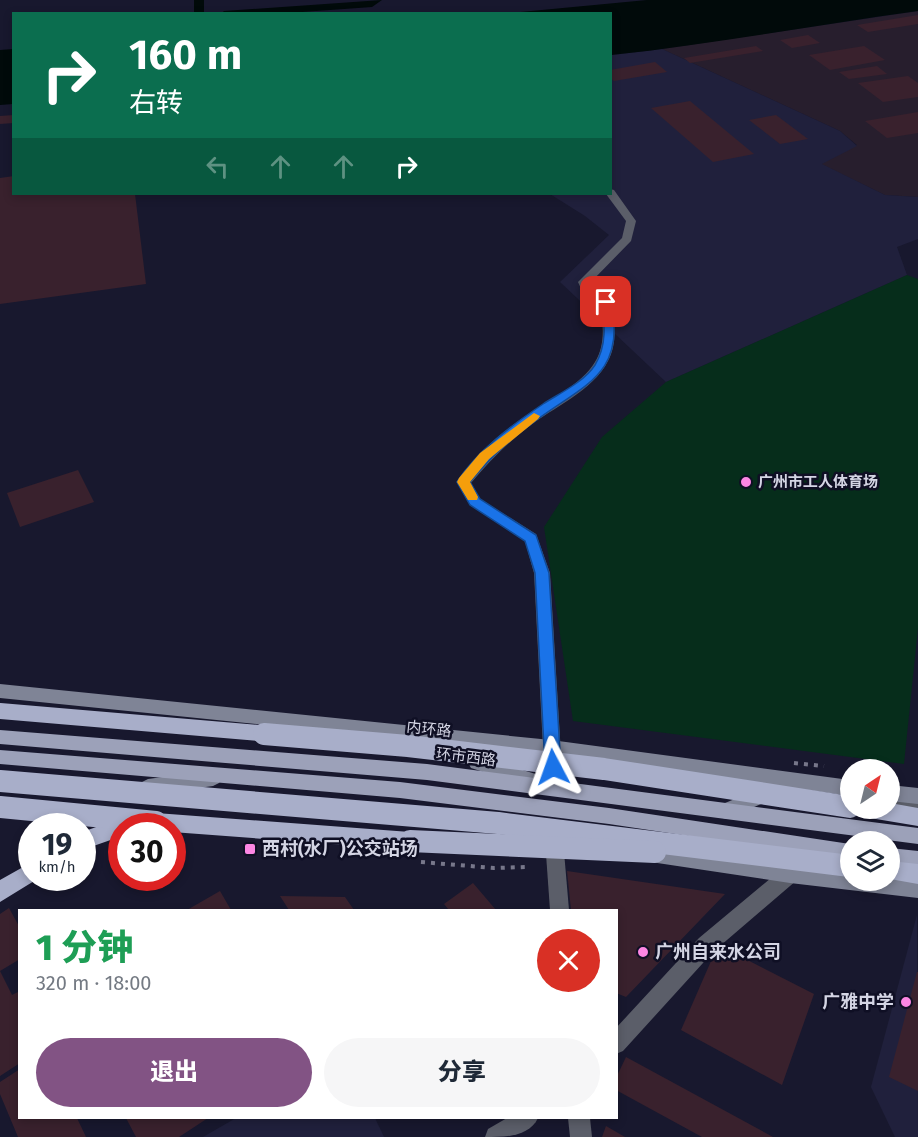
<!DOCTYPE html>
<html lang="zh">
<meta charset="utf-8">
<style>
body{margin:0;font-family:"Fira Sans","Noto Sans SC",sans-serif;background:#f6f6f7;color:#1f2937;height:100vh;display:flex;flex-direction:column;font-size:22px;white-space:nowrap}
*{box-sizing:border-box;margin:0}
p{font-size:20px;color:#747a83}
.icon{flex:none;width:33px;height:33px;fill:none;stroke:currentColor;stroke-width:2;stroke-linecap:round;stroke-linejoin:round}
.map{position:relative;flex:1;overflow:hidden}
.side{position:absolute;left:18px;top:909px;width:600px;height:210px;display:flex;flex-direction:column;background:#fff;border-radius:0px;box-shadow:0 3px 9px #0003}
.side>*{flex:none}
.guide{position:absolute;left:12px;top:12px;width:600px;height:183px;border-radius:0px;box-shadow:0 3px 9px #0003;background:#0b6e4f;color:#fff;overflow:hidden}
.needle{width:39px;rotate:35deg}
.tools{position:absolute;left:840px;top:759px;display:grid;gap:12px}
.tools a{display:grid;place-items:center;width:60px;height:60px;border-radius:50%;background:#fff;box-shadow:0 3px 9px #0003;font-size:30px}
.speed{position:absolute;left:18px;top:813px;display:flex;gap:12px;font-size:30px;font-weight:700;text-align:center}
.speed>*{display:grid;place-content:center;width:78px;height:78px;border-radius:50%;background:#fff;box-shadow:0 3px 9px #0003;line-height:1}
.speed small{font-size:15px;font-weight:400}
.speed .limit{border:9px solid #d22;background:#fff;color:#111}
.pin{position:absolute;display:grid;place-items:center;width:51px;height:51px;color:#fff;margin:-26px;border-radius:12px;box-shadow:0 3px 9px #0006}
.me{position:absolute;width:66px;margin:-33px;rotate:356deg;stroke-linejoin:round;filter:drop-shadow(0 0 4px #0008)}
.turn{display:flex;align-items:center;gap:21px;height:126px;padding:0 18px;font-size:27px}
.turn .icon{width:78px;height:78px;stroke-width:2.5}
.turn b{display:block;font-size:42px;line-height:51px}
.lanes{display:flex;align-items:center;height:57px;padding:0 18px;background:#0003;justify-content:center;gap:30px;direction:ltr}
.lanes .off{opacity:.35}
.round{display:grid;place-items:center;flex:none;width:63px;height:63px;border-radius:32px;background:#f6f6f7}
.head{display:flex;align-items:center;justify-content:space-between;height:102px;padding:0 18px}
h1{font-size:36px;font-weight:800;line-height:45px;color:#1e9e55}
.cta{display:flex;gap:12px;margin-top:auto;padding:12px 18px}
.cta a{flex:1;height:69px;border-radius:36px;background:#825384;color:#fff;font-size:24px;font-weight:800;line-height:69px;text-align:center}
.cta a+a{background:#f6f6f7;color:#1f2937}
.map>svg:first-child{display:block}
.commercial{fill:#271e2d}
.built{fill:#20203c}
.green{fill:#062d1b}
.water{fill:#010a0a}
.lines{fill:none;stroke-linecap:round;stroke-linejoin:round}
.canal{fill:#010a0a;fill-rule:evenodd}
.building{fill:#39212d}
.path{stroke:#77778a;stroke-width:4;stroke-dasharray:4 6;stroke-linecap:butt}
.minor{fill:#5b5e69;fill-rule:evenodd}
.secondary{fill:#7f8496;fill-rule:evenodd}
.primary{fill:#9ca1b9;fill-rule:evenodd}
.trunk{fill:#a8aec9;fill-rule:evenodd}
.path-bridge{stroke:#77778a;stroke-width:4;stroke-dasharray:4 6;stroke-linecap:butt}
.trunk-bridge-far1{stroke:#a8aec9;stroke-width:16}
.trunk-bridge{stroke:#a8aec9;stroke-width:22}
.route{fill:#1a73e8;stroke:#114b97;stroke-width:1.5}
.slow{fill:#f59e0b}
.poi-dot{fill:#fc86e3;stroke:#0f0f24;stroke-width:2}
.labels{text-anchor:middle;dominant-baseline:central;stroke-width:5;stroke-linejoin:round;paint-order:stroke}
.poi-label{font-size:15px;font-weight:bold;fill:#d4d5e4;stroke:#0f0f24;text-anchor:start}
.street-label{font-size:15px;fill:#d4d5e4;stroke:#0f0f24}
.near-poi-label{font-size:18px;font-weight:bold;fill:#d4d5e4;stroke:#0f0f24;text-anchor:start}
</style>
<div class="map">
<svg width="918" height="1137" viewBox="0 0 918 1137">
<rect width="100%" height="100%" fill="#18182e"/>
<!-- commercial -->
<path class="commercial" d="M918 11V197L885 195 821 164 857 145 840 131 662 49Z"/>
<!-- built -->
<g class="built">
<path d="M662 49 840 131 857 146 822 164 885 195 918 197V239L897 247 907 275 666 382 560 282 609 235 585 216 550 194H610L611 55Z"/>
<path d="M917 915 918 1137H895L871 1087Z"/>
<path d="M236 1118H375L384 1137H203Z"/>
</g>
<!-- green -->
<path class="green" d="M907 275 918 279V628L904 764 573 721 544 527 602 437 666 382Z"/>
<!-- water -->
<g class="water">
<path d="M647 0H918V11C815 25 713 44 611 55L610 14 510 13Z"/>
<path d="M13 49V104L0 105V50Z"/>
</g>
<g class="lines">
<!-- canal -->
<g class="canal">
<rect x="194" y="0" width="10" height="14"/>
<path d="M382 0 372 7 274 14H220L224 11Z"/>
</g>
</g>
<!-- building -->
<g class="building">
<path d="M918 15V24L868 32 857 25Z"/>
<path d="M808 35 820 43 792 48 780 40Z"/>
<path d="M756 46 763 51 690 63 684 58Z"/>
<path d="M864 46 885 60 830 70 809 55Z"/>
<path d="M655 62 667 72 614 81 610 78V70Z"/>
<path d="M877 66 887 74 849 79 839 72Z"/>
<path d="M908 76 918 83V97L883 102 858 83Z"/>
<path d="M690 101 754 154 713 162 651 108Z"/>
<path d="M918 112V133L887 138 865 121Z"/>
<path d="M14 115V123L0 124V116Z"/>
<path d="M776 115 808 139 780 144 749 120Z"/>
<path d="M14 176V194H135L146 284 0 304V178Z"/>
<path d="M78 470 94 502 20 527 7 493Z"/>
<path d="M567 871 725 894 626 997 616 993V910H571Z"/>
<path d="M473 883 496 910H449L444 904Z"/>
<path d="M220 891 231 910H187Z"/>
<path d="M280 896 345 897 354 910H289Z"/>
<path d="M9 908 20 928V959L0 971 12 995 20 991V1063L0 1076V914Z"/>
<path d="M718 945 814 994 782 1085 681 1030Z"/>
<path d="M917 972H918V1091L889 1077Z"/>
<path d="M626 1057 773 1137H702L616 1090V1078Z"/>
<path d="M20 1069V1118H77L86 1137H18L0 1094V1082Z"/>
<path d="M126 1118H208L179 1137H136Z"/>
<path d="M606 1126 625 1137H602Z"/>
</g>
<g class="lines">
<!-- path -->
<path class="path" d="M794 763 824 766"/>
<!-- minor -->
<g class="minor">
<path d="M610 189 614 190 636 221 631 241 590 283 592 289 612 302C614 322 618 342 608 361 592 392 553 407 527 428 506 444 488 463 471 483L480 499 536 534 550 573 563 787 560 792 554 795 548 792 545 787 534 573 525 541 470 505 457 482C474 455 504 430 530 413 552 398 581 385 595 362 606 344 603 323 600 304L583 293 578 282 622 238 626 221 606 194H610Z"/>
<path d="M890 789 918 797V813L890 805Z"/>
<path d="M554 832 561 834 563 840 569 910H550L545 840 547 834Z"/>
<path d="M790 865 797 868 799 874 797 880 713 952 623 1051 616 1054V1028L699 938 783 868Z"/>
<path d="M507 1118H538C529 1137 505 1137 485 1137L488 1129Z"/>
<path d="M568 1118H590L592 1137H570Z"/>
</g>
<!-- secondary -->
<g class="secondary">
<path d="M0 684 551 740 850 780V796L551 754 0 698Z"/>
<path d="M477 756 552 779 555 784 552 789 546 792 471 768 468 763 471 758Z"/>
<path d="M213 770 219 773 222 778 219 783 213 786 148 795 142 792 139 787 142 782 148 779Z"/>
<path d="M890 785 918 788V804L890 801Z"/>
<path d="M767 786 773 789 776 794 773 799 726 819 720 817 717 811 720 805Z"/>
<path d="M644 845 850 872V880H890V877L918 880V898L790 883 644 861 637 859 635 853 637 847Z"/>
</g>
<!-- primary -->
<g class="primary">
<path d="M0 730 427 764 918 828V844L427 780 0 744Z"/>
<path d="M0 750 400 782 609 808 850 844V860L609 824 400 798 0 764Z"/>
<path d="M890 848 918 851V869L890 864Z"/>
</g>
<!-- trunk -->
<g class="trunk">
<path d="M890 803 918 808V826L864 817 857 814 854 808H890Z"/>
<path d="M156 813 410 832 417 835 420 841 417 847 410 850 172 832V826H136L134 823 137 817Z"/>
<path d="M122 818 129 821 132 826H122V836L82 850V832Z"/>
<path d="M890 861 918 864V884L890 879Z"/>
<path d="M32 862V878H39L0 902V880Z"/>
</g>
<!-- path-bridge -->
<path class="path-bridge" d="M421 862 494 868 526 867"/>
<!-- trunk-bridge-far1 -->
<path class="trunk-bridge-far1" d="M0 711 282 735"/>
<!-- trunk-bridge -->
<g class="trunk-bridge">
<path d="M264 734 408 746 604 769 850 807"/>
<path d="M0 781 498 823 850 866"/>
<path d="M0 807 156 822"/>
<path d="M410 841 655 852"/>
</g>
</g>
<!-- route -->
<path class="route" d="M606 299 611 302C627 375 583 385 534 422 510 439 489 459 470 482L480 499 536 535 549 573 561 767 559 772 553 774 547 772 545 767 535 573 525 541 470 505 457 482C478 450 512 425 543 404 560 393 584 382 595 365 607 345 605 324 601 302Z"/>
<!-- slow -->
<path class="slow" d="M534 413 540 416 538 419 489 459 470 482 478 497 477 500H468L457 482 459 478 480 453Z"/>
<!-- markers -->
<g class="poi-dot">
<circle cx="746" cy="482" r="6"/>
<rect x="244" y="843" width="12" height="12" rx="3"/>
<circle cx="643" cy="952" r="6"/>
<circle cx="906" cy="1002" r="6"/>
</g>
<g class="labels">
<!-- poi labels -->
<g class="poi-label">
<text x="758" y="482">广州市工人体育场</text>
</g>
<!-- street labels -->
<g class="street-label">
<text transform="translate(429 729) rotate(6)">内环路</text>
<text transform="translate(466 757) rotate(7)">环市西路</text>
</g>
<!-- near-poi labels -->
<g class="near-poi-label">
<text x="262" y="849">西村(水厂)公交站场</text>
<text x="655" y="952">广州自来水公司</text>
<text x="894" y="1002" text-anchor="end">广雅中学</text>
</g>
</g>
</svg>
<div class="tools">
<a><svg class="needle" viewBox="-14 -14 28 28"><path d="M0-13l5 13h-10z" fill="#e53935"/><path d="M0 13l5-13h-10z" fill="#747a83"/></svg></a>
<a><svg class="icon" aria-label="layers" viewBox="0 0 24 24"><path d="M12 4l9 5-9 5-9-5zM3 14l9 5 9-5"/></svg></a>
</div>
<div class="speed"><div>19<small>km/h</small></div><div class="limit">30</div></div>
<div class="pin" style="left:606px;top:302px;background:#d93025"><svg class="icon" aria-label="arrive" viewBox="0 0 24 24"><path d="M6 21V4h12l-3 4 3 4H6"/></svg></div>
<svg class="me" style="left:553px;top:767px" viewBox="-20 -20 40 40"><path d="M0-17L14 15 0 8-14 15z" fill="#1a73e8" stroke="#fff" stroke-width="4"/></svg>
<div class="guide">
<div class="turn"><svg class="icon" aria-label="right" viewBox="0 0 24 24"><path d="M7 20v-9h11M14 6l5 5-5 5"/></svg><div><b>160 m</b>右转</div></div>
<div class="lanes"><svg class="icon off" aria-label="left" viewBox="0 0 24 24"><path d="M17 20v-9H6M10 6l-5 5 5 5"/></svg><svg class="icon off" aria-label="ahead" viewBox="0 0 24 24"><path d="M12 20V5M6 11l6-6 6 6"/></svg><svg class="icon off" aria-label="ahead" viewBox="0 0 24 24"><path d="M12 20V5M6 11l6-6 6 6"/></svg><svg class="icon" aria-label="right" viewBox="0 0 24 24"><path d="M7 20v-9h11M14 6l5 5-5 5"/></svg></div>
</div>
<section class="side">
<div class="head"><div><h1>1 分钟</h1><p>320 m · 18:00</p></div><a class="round" style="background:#d93025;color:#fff"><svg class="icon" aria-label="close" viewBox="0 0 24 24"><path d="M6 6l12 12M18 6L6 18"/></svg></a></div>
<div class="cta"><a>退出</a><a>分享</a></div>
</section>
</div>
